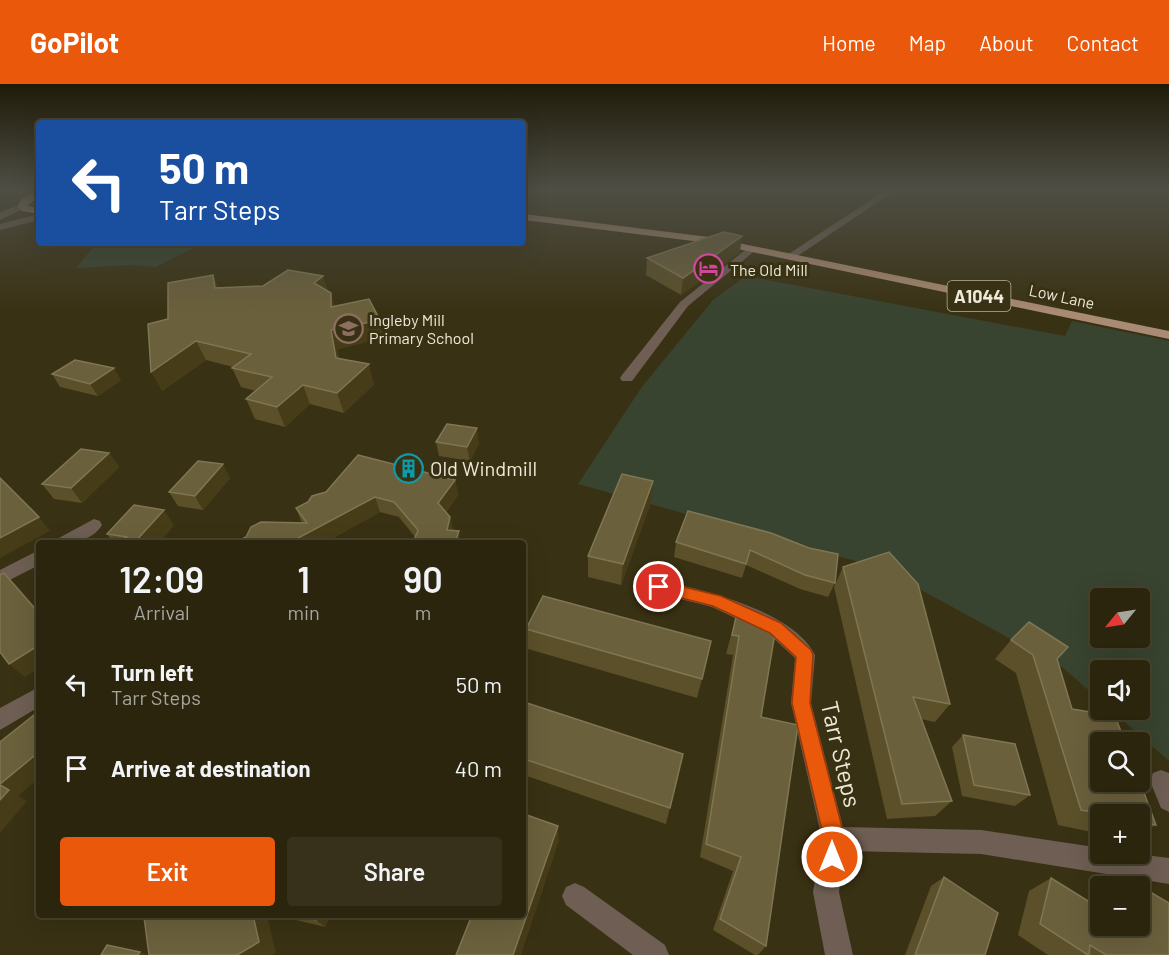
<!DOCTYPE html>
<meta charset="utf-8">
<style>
body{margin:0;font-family:Barlow,sans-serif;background:#37311c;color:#f1f3f6;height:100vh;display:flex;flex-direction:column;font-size:22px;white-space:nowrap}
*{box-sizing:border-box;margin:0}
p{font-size:20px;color:#a6a59e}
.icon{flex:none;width:33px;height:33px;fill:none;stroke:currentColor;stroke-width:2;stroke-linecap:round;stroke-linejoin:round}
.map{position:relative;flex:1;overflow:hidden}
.sheet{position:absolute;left:36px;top:456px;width:490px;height:378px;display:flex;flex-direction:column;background:#2b250e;border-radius:6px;box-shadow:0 6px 24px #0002,0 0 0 2px #47422e}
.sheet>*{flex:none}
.top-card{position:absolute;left:36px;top:36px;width:490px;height:126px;border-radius:6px;box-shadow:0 6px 24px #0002,0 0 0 2px #47422e;background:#1a4fa0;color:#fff;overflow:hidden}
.needle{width:39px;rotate:240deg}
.controls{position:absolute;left:1090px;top:504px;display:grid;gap:12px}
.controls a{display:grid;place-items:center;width:60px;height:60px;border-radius:6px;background:#2b250e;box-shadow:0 6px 24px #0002,0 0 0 2px #47422e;font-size:30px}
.pin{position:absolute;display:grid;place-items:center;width:51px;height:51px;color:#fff;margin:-26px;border:3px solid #fff;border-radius:50%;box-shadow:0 2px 6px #0007}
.me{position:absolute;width:66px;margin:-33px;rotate:0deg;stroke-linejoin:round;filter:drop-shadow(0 0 4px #0008)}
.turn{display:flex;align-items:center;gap:21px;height:126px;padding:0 24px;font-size:27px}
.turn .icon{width:78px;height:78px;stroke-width:2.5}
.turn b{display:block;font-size:42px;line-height:51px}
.eta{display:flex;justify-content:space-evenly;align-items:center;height:102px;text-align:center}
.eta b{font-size:36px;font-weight:600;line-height:42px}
.primary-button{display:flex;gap:12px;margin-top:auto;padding:12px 24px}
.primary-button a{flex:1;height:69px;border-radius:6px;background:#ea580c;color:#fff;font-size:24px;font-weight:600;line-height:69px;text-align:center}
.primary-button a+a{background:#37311c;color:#f1f3f6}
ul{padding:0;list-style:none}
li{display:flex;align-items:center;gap:18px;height:84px;padding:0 24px}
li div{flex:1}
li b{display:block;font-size:22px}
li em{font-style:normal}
header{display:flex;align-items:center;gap:36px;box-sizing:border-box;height:84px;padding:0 30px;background:#ea580c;color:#fff}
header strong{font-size:28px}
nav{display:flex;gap:33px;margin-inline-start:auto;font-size:21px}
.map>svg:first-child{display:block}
.green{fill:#38442f;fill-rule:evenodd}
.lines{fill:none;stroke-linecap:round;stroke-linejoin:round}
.minor{fill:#6e5e53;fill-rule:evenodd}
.tertiary{fill:#6e5e53;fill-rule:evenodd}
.primary{fill:#a98a72;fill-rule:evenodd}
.wall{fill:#5b5029;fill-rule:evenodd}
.shaded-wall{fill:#473c18}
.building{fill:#6b603c;stroke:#7f7654;stroke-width:1.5}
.route{fill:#ea580c;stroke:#983908;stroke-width:1.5}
.labels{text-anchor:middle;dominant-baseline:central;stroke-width:6;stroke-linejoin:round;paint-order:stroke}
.far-poi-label{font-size:16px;fill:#eee9d8;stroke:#393113;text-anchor:start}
.far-street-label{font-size:16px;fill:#eee9d8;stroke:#393113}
.shield{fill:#393113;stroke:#b8b29d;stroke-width:1.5}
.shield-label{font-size:18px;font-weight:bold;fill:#eee9d8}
.poi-label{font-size:20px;fill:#eee9d8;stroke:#393113;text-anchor:start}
.near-street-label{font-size:24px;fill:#eee9d8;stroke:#393113}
</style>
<header>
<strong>GoPilot</strong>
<nav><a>Home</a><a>Map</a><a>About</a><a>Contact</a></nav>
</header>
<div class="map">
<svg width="1169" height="871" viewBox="0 0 1169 871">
<rect width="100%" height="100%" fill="#393113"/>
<!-- green -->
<g class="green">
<path d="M97 159H203L156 183 131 181 76 184Z"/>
<path d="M746 192 1065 252 1072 237 1169 257V677L1111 626H1140V586H1101V617L1062 583 881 484 578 400 641 304 713 216ZM1101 514H1140V554H1101Z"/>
</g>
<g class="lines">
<!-- minor -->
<g class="minor">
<path d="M749 163 757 165 688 222 632 297H622L620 294 622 291 680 218Z"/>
<path d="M94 435 100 437 102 441C93 457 71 459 54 459L57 455Z"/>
<path d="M39 466V481L0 501V486Z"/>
<path d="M659 496C703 506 794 527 815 571L811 619 843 743 981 746 1101 764V770H1137L1169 774V800L981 770 844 767 839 808 853 871H825L813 808 822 755 791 619 795 574 769 550 712 523 653 508 650 503 653 498Z"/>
<path d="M39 603V623L0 646V624Z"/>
<path d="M1161 686 1169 689V728L1161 724 1150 697 1153 689Z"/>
<path d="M575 799 584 803 665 861 669 871H633L566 821 562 812 566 803Z"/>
</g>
<!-- tertiary -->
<g class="tertiary">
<path d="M886 106H896L793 175 784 173Z"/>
<path d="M22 119 26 122 25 124 0 136V129Z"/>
<path d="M39 130V136L0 146V140Z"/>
</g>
<!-- primary -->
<g class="primary">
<path d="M39 106V112L27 122 39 124V130L22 127 18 122 21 115Z"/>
<path d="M524 130 709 153 1169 247V255L709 159 524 136Z"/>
</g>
</g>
<!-- wall -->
<g class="wall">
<path d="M740 168 681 211 646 191 647 174Z"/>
<path d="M218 203 328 207 335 222 380 236 384 254 337 265 339 274 374 300 344 329 310 320 285 343 255 335 246 315 256 307 241 303 232 284 233 283 206 276 162 307 168 235Z"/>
<path d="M52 290 121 296 98 312 60 303Z"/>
<path d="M436 358 479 359 470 377 439 372Z"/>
<path d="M109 369 119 383 82 419 54 415 42 400Z"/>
<path d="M230 394 203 426 178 422 169 408Z"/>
<path d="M455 396 458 411 446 428 450 433 453 446 415 453 399 433 380 428 324 459 302 439 296 424Z"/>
<path d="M651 418 621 501 588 493V472Z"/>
<path d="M688 427 835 499 828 513 800 505 746 481 742 494 674 473 676 458Z"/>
<path d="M174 441 159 459H113L107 450Z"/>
<path d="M843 483 950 620 935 638 921 635 952 717 935 732 887 735 834 503Z"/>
<path d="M736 533 761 633 766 862 758 871H755L713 846 733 787 700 773 733 571 726 570Z"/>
<path d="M526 545 702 595 697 614 528 565Z"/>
<path d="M1011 556 1057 575 1072 625 1156 741 1140 750V730H1101V750L1058 741 1016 589 995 575Z"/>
<path d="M524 618 683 670 666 740 524 691Z"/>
<path d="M963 651 1030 711 1015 722 962 712 952 663Z"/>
<path d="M1120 790 1169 819V871H1048L1018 851 1029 807 1051 794 1091 819 1095 802ZM1101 802H1140V842H1101Z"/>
<path d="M944 793 985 871H905L931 802Z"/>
<path d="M287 831H330L325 843 292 835Z"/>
</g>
<!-- shaded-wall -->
<g class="shaded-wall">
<path d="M742 152 740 168 681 211 683 194Z"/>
<path d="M213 191 221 209 215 204Z"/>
<path d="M323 192 329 210 314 199Z"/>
<path d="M331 209 336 227 331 223Z"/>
<path d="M380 236 384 254 337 265 342 293 336 274 331 246Z"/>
<path d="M196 257 206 276 162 307 151 288Z"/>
<path d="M369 280 374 300 344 329 337 309Z"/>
<path d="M114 284 121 296 98 312 90 300Z"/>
<path d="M303 301 310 320 285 343 277 323Z"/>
<path d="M477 344 479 359 470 377 467 363Z"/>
<path d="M109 369 119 383 82 419 71 404Z"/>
<path d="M223 380 230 394 203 426 195 412Z"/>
<path d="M455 396 458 411 441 434 438 419Z"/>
<path d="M653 397 651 418 621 501 623 480Z"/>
<path d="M375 413 380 428 324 459H289Z"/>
<path d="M164 426 174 441 159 459H134Z"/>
<path d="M39 433 50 447 0 474V454Z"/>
<path d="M450 433 454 448 447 446Z"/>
<path d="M459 447 461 459H455Z"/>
<path d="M4 489 18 503 39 527V529Z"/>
<path d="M39 561V584L25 593 9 580Z"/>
<path d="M39 668V694L18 712 27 717 0 749V700Z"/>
<path d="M558 742 559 757 521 871H513Z"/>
<path d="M253 831H267L276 869 273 871H237Z"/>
<path d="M319 831H330L325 843 316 836Z"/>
<path d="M140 868 147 871H138Z"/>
</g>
<!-- building -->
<g class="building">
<path d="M724 148 742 152 683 194 647 174Z"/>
<path d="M288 186 323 192 314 199 331 209V223L369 215 380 236 331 246 336 274 369 280 337 309 303 301 277 323 246 315 272 293 232 284 251 270 196 257 151 288 148 240 168 235V199L213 191 215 204 263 202Z"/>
<path d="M75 276 114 284 90 300 52 290Z"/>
<path d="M447 340 477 344 467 363 436 358Z"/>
<path d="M81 365 109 369 71 404 42 400Z"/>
<path d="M358 371 455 396 438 419 450 433 447 446 459 447 455 459H413L418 446 394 418 375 413 289 459H234L246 453 251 443 261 438 307 439 296 424 308 418 312 412 326 408Z"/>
<path d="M198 377 223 380 195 412 169 408Z"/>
<path d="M622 390 653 397 623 480 588 472Z"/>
<path d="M0 394 39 433 0 454Z"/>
<path d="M134 421 164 426 134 459H117L127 453 107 450Z"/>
<path d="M688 427 771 449 809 464 838 470 835 499 805 491 750 466 746 480 676 458Z"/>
<path d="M889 468 918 500 950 620 913 613 952 717 902 720 843 483Z"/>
<path d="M4 489 37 527 39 526V561L9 580 0 568V491Z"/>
<path d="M543 512 711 557 702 595 526 545Z"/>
<path d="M736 533 776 543 761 633 798 641 766 862 720 835 741 773 706 760 739 552 732 551Z"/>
<path d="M1029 538 1068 563 1057 575 1072 625 1115 632 1125 658H1101V698H1140L1156 741 1140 738V730H1104L1081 726 1033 571 1011 556Z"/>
<path d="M524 618 683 670 670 724 524 675Z"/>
<path d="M39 627V668L0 700V658Z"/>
<path d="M963 651 1015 660 1030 711 974 701Z"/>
<path d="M0 701 9 706 0 716Z"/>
<path d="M524 730 558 742 513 871H456L472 831H524Z"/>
<path d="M1120 790 1169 819V871H1106L1090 861 1089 871H1088L1040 840 1051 794 1101 825V842H1140V802H1117Z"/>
<path d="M944 793 998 829 985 871H915Z"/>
<path d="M147 831H253L259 858 237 871H149L144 833Z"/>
<path d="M297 831H319L316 836Z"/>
<path d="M107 861 140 868 138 871H101Z"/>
</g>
<!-- sky -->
<linearGradient id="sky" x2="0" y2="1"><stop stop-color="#1f1b0a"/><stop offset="0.46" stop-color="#4e4e44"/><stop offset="1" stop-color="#4e4e44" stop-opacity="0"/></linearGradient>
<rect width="1169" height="228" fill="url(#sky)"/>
<!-- route -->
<path class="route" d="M659 497 721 512 781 539 811 566 813 571 810 619 845 755 839 780 832 783 824 780 821 773 824 755 792 619 796 573 770 549 713 522 654 507 652 503 654 499Z"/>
<!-- icons -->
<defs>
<symbol id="hotel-ring" viewBox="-11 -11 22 22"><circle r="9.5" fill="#393113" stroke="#d1479c" stroke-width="1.5"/><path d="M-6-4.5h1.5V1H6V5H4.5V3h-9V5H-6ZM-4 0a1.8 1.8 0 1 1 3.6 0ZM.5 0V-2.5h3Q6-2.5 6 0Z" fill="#d1479c"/></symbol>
<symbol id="school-ring" viewBox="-11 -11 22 22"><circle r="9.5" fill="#393113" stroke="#8d6e63" stroke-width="1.5"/><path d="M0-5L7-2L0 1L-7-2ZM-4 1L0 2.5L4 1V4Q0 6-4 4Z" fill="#8d6e63"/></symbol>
<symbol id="building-ring" viewBox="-11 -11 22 22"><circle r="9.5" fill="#393113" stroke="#0f9aa8" stroke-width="1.5"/><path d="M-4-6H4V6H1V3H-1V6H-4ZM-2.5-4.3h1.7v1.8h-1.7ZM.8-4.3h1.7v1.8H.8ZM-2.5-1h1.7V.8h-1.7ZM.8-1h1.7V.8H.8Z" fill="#0f9aa8"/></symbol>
</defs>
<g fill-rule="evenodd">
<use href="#hotel-ring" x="692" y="168" width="33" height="33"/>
<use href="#school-ring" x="332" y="228" width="33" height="33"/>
<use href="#building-ring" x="392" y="368" width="33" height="33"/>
</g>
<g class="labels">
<!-- far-poi labels -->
<g class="far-poi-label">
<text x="730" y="185">The Old Mill</text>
<text x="369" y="235">Ingleby Mill<tspan x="369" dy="18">Primary School</tspan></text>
</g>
<!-- far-street labels -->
<g class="far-street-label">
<text transform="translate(1062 212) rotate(12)">Low Lane</text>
</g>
<!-- shield labels -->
<rect class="shield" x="947.5" y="197" width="63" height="30" rx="4.5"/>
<g class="shield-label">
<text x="979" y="212">A1044</text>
</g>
<!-- poi labels -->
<g class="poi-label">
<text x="430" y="384">Old Windmill</text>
</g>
<!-- near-street labels -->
<g class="near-street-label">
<text transform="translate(842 670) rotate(77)">Tarr Steps</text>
</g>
</g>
</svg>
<div class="controls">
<a><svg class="needle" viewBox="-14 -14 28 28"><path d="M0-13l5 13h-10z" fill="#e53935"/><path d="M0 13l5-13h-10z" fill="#a6a59e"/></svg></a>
<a><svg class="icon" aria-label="sound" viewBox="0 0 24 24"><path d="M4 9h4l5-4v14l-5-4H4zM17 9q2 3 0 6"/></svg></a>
<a><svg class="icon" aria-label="search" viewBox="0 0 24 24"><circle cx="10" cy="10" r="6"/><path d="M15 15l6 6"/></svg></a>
<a>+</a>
<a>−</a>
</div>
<div class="pin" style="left:659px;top:503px;background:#d93025"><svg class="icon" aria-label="arrive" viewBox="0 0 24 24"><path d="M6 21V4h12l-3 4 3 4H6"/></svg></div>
<svg class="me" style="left:832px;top:773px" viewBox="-20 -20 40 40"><circle r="17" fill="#ea580c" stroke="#fff" stroke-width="3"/><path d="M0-11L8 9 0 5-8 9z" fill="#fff"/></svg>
<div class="top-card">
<div class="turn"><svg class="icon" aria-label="left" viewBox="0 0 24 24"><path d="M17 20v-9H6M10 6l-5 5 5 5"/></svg><div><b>50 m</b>Tarr Steps</div></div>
</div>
<section class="sheet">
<div class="eta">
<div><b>12:09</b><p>Arrival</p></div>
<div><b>1</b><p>min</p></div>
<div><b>90</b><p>m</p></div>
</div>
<ul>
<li><svg class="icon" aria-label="left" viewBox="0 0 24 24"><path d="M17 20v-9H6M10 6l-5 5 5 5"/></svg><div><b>Turn left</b><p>Tarr Steps</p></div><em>50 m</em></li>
<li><svg class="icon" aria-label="arrive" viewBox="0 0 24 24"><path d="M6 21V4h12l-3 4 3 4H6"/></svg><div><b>Arrive at destination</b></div><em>40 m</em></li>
</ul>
<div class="primary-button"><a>Exit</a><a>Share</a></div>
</section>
</div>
